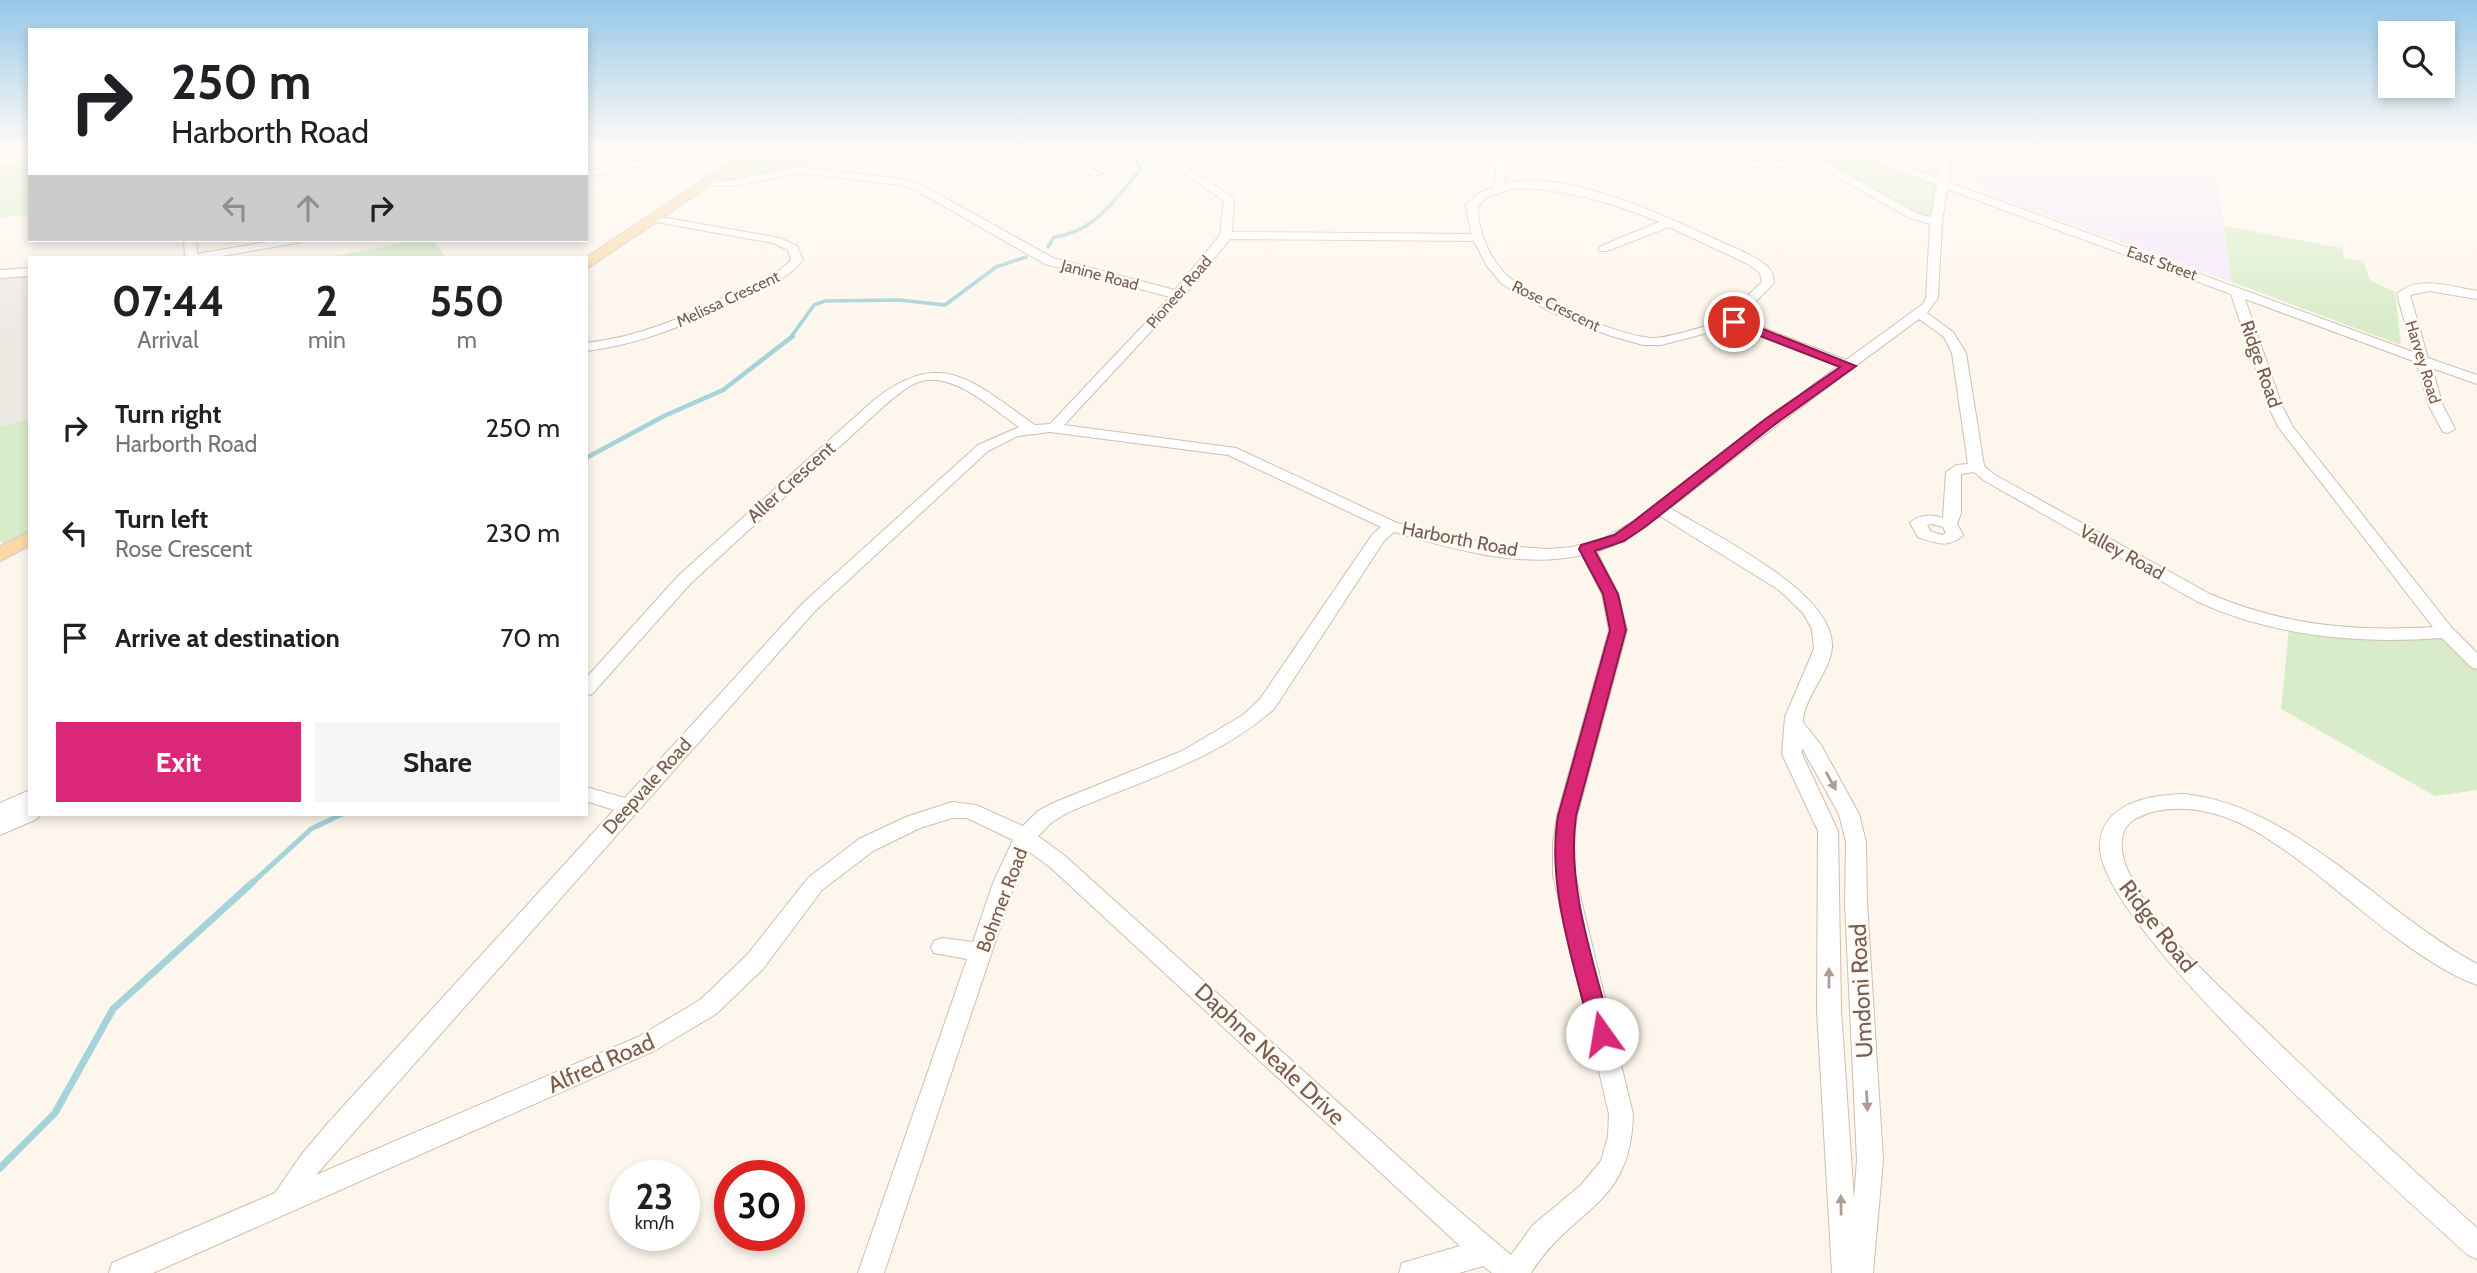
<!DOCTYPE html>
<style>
body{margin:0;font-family:Cabin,sans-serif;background:#f6f6f6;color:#202124;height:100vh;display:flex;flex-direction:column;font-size:26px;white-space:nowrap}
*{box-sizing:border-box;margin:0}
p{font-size:23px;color:#757577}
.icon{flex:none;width:38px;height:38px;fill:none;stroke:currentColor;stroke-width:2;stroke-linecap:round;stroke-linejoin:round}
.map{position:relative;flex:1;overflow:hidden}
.drawer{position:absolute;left:28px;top:256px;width:560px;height:560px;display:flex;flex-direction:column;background:#fff;border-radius:0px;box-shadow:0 4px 10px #0003}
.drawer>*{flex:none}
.banner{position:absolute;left:28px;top:28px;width:560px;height:214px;border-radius:0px;box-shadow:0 4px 10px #0003;background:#fff;color:#202124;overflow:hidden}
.fabs{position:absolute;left:2378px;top:21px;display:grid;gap:14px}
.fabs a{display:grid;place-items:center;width:77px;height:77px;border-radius:0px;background:#fff;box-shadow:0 4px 10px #0003;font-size:35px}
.speed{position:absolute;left:609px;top:1160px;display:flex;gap:14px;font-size:35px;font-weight:700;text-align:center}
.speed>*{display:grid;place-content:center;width:91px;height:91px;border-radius:50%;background:#fff;box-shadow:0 4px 10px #0003;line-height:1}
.speed small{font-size:18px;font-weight:400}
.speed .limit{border:10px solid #d22;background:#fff;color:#111}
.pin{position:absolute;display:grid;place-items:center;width:60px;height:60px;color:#fff;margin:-30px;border:4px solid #fff;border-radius:50%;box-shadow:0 2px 7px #0007}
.me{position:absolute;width:77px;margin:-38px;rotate:347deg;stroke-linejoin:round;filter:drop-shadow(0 0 5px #0008)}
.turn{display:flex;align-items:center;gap:24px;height:147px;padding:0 28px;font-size:32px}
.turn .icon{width:91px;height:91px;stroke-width:2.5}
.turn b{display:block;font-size:49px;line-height:60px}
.lanes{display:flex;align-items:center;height:66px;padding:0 28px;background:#0003;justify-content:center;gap:35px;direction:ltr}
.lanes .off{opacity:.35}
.eta{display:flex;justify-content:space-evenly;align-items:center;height:119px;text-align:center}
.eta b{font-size:42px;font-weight:700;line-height:49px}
.action{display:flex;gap:14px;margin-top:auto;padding:14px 28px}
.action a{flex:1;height:80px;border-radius:0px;background:#db2777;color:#fff;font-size:28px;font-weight:700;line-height:80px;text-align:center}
.action a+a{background:#f6f6f6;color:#202124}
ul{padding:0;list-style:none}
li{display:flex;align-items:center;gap:21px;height:105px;padding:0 28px}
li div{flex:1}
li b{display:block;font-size:26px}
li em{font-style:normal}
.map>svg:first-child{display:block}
.residential{fill:#f5e8da}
.industrial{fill:#efe9e4}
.education{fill:#f3e8fa}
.green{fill:#d8ecc9}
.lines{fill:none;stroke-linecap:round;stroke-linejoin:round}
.stream-far3{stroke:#a5d3da;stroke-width:3.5}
.stream-far2{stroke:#a5d3da;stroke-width:4.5}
.stream-far1{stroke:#a5d3da;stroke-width:5}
.stream{stroke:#a5d3da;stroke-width:7}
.minor-casing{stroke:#d1beb0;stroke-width:2}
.major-casing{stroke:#dad1cd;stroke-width:3}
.minor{fill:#fff;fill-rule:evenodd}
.major{fill:#fbd9a5;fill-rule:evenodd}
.oneway{fill:#af9d94}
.route{fill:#db2777;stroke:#8e194d;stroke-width:2}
.labels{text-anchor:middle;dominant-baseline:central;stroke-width:5;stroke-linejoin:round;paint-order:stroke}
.far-street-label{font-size:16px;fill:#7a5c4d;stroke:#fffaf3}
.street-label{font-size:19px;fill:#7a5c4d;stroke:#fffaf3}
.near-street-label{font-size:23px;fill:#7a5c4d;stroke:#fffaf3}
</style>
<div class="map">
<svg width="2477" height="1273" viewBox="0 0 2477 1273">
<rect width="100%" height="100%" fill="#fdf6ec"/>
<!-- residential -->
<path class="residential" d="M1847 148H1948L1942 182Z"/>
<!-- industrial -->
<path class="industrial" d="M30 273V419L0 426V275Z"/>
<!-- education -->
<path class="education" d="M1959 148H2190L2213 151 2232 282 1994 196 1969 180 1961 169 1956 160Z"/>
<!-- green -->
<g class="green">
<path d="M724 148H802L807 170 735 183H708L745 157Z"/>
<path d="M1793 148H1847L1942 182 1937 222 1927 220Z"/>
<path d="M30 160V214L0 218V165Z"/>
<path d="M2224 226 2342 248 2344 258 2363 261 2370 280 2395 292 2401 345 2232 282Z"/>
<path d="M417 240H432L446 257H330Z"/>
<path d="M30 419V538L9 550 0 541V426Z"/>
<path d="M2289 628 2445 633 2477 664V790L2435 796 2281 709Z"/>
</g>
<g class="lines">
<!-- stream-far3 -->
<g class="stream-far3">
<path d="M1048 247 1054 237C1097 232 1114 198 1141 169L1134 159 1114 148"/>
<path d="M791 337 814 305 825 301 899 300 945 305 996 267 1026 257"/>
</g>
<!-- stream-far2 -->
<path class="stream-far2" d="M586 458 664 416 723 390 793 336"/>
<!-- stream-far1 -->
<path class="stream-far1" d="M251 884 311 829 342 814"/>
<!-- stream -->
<path class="stream" d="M0 1168 55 1113 113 1009 253 882"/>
<defs>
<g id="minor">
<path d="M30 148V153L0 157V151Z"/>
<path d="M698 148H716L586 178V172Z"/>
<path d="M1038 148H1051L1103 174 1094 176Z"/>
<path d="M1148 148H1159L1234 198 1232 232 1471 234 1466 205 1479 193 1493 188 1496 173 1490 148H1500L1506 168 1505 184C1561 167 1666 216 1717 240 1734 248 1755 255 1769 268 1773 272 1773 277 1774 283L1747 310 1743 320 1846 360 1923 304 1926 298 1930 224 1910 218 1814 164 1766 168 1680 159 1676 158V154L1766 162 1804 159 1788 148H1800L1918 214 1931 217 1937 185 1841 148H1855L1938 178 1943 148H1953L1948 182 2413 352 2397 294C2418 274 2452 287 2477 291V299L2429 291 2410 295 2428 358 2477 375V384L2432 368 2443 406 2455 429 2448 433 2443 432 2429 406 2416 362 2245 299 2282 406 2293 427 2452 628 2477 653V669L2471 667 2442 638C2356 644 2277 637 2198 602L1985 481 1974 472 1961 474V513L1957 524 1963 535C1949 549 1935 543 1918 537L1910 523C1919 514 1932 514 1943 518L1946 472 1956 465 1968 464 1952 353 1944 337 1919 319C1836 380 1753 443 1670 508 1712 534 1835 592 1832 647 1830 673 1804 696 1803 722L1821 745 1859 814 1866 842 1867 903 1883 1160 1873 1273H1832L1817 1010 1818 831 1782 754 1785 717 1814 649 1812 629 1803 613 1779 590 1660 516 1625 540 1597 552 1618 594 1627 630 1577 816 1573 843 1575 875 1633 1114C1631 1208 1573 1206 1531 1273H1492L1483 1266 1459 1273H1399L1402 1263 1460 1246 1050 867 1028 851 1015 883 884 1273H858L967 959 934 953 931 947 934 941 942 938 973 942 993 883 1013 840 967 818H952L920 828 873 851 822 890 763 969 716 1014 654 1051 153 1273H109L112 1263 275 1193 301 1155 328 1123 614 810 586 801V787L625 798 803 603 978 445 1019 427C994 410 959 376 926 380 911 382 896 396 884 406L691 583 592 694 586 696V678L679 575 874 400C943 346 974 383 1035 425L1050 424 1170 297 1045 264 914 189 901 185 799 173 735 186H708L704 185V181L735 180 799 167 902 179 922 185 1053 258 1175 290 1220 235 1224 201ZM1514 188C1566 189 1611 202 1659 222L1599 247V251H1607L1669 227 1748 264 1760 273 1762 282 1737 306 1731 318C1712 324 1671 338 1653 338 1620 337 1534 299 1509 277 1490 261 1477 230 1478 206L1487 197ZM1947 189 2231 294 2268 406 2279 428 2433 627C2355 632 2282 625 2210 594L1995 475 1984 466 1966 353 1953 332 1927 313 1938 298 1942 222ZM1230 239 1474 241 1487 266 1502 284 1547 310 1608 335 1643 345H1661L1734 326 1838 366 1634 521 1603 539 1572 547 1547 549 1494 545 1397 523 1236 448 1064 425 1182 298ZM1050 432 1228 455 1381 527 1372 535 1260 699 1243 715 1182 751 1053 803 1038 811 1023 826 976 805 952 802 906 817 859 839 808 878 747 955 700 1000 638 1037 316 1175 815 611 988 451 1018 436ZM1931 524 1943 527 1946 533 1942 535 1930 531 1927 525ZM1394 532C1453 549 1520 569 1582 555L1602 594 1609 630 1557 816 1553 843V875L1609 1114 1608 1136 1601 1161 1581 1185 1533 1225 1511 1255 1444 1198 1064 855 1038 836 1052 822 1067 813C1139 781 1214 762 1274 709L1384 541ZM1802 748 1839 814 1846 842 1845 903 1857 1160 1854 1200 1841 1010 1838 831 1802 754Z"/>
<path d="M655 216 780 238 797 246 803 260C788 279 766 287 744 297 693 322 643 344 586 351V343C640 337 687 316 735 292 755 283 776 276 791 260L788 250 773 243 651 221V217Z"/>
<path d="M184 240H196L197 254 278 240H303L297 243 216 257H185Z"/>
<path d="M30 268V276L0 278V270Z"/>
<path d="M30 790V806L27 807 30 806V814H40L37 819 0 835V803Z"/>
<path d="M2184 794C2296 806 2380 912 2477 964V985C2419 964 2350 899 2300 861 2272 841 2242 819 2207 812 2184 807 2157 807 2135 819 2115 831 2121 858 2130 875 2160 936 2217 984 2265 1030 2334 1097 2405 1163 2477 1228V1259L2468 1255C2399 1192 2100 927 2100 847 2100 803 2150 795 2184 794Z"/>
</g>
<g id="major">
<path d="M751 148H765L586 269V258Z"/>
<path d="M30 531V545L0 561V547Z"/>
</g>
</defs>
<!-- minor casing -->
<use href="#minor" class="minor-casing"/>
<!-- major casing -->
<use href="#major" class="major-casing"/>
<!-- minor -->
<use href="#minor" class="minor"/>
<!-- major -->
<use href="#major" class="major"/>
</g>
<!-- one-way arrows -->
<defs><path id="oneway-solid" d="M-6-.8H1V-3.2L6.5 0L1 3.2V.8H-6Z" transform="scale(1.75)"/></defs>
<g class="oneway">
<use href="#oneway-solid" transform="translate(1831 781) rotate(61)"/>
<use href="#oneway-solid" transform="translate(1829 978) rotate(-90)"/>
<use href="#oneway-solid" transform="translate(1867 1101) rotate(87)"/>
<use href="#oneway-solid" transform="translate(1841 1205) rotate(-91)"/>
</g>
<!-- sky -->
<linearGradient id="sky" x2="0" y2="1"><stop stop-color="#97c7e8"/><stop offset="0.45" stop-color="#fefbf6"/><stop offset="1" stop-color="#fefbf6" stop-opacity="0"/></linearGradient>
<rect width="2477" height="326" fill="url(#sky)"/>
<!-- route -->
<path class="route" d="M1729 319H1738L1856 366 1774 425 1645 527 1624 541 1595 551 1618 594 1626 630 1576 816C1566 888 1595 965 1612 1034L1609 1041 1602 1043 1594 1041 1591 1034C1575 965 1546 887 1558 816L1610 630 1603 594 1579 549 1581 545 1614 535 1634 521 1764 420 1840 367 1729 324Z"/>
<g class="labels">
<!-- far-street labels -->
<g class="far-street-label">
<text transform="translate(2162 263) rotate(20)">East Street</text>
<text transform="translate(1100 275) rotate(15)">Janine Road</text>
<text transform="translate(1179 292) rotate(-49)">Pioneer Road</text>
<text transform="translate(728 299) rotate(-25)">Melissa Crescent</text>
<text transform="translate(1556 306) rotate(26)">Rose Crescent</text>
<text transform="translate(2423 362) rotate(73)">Harvey Road</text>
</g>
<!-- street labels -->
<g class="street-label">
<text transform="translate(2261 364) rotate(71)">Ridge Road</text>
<text transform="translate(791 482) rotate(-42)">Aller Crescent</text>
<text transform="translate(1460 539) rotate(11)">Harborth Road</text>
<text transform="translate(2122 552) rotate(29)">Valley Road</text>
<text transform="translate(647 786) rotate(-48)">Deepvale Road</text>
<text transform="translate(1002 900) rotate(-69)">Bohmer Road</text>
</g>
<!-- near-street labels -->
<g class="near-street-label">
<text transform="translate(2158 926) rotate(52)">Ridge Road</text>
<text transform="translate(1861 991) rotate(-93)">Umdoni Road</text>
<text transform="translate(1270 1054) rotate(43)">Daphne Neale Drive</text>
<text transform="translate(601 1063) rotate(-24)">Alfred Road</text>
</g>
</g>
</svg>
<div class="fabs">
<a><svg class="icon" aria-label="search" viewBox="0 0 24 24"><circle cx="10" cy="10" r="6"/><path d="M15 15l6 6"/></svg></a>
</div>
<div class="speed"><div>23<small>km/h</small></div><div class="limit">30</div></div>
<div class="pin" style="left:1734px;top:322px;background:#d93025"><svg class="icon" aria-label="arrive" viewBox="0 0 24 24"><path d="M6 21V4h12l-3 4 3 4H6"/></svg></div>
<svg class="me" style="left:1602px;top:1034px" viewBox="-20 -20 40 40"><circle r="19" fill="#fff"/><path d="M0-13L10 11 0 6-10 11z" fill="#db2777"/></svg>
<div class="banner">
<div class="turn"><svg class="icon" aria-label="right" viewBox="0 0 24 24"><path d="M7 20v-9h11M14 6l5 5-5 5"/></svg><div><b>250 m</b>Harborth Road</div></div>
<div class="lanes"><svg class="icon off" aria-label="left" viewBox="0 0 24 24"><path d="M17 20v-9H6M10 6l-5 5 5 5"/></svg><svg class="icon off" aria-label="ahead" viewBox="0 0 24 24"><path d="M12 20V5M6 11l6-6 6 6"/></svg><svg class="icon" aria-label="right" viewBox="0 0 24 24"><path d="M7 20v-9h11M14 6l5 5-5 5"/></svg></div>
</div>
<section class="drawer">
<div class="eta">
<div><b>07:44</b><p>Arrival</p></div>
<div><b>2</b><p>min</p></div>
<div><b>550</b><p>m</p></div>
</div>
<ul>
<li><svg class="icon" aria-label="right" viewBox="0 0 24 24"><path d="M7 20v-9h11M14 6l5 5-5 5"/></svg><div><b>Turn right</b><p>Harborth Road</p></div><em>250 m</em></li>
<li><svg class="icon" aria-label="left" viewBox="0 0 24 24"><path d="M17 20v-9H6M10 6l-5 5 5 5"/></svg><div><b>Turn left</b><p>Rose Crescent</p></div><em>230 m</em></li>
<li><svg class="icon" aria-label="arrive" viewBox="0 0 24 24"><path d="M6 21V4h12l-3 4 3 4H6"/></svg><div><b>Arrive at destination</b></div><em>70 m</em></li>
</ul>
<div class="action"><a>Exit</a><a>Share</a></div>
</section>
</div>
